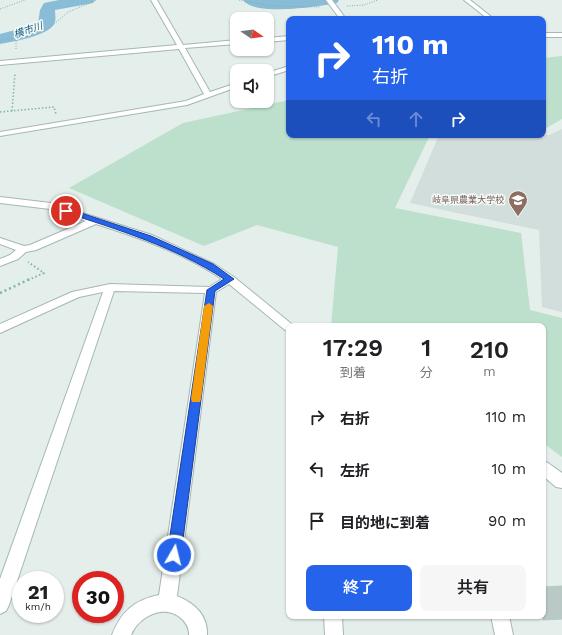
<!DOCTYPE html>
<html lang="ja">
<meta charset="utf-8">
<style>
body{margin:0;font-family:"Work Sans","Noto Sans JP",sans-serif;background:#f6f6f6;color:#202124;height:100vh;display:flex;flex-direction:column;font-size:15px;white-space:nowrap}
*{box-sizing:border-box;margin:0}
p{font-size:13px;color:#757577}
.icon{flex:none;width:22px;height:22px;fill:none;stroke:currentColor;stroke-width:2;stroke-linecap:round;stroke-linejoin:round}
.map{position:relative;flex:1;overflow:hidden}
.sheet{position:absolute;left:286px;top:323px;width:260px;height:296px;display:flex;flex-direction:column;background:#fff;border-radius:8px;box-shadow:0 1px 3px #0004}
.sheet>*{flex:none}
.guide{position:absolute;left:286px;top:16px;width:260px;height:122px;border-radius:8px;box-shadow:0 1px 3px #0004;background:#2563eb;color:#fff;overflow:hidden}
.needle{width:26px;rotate:103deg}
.buttons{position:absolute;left:230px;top:12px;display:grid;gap:8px}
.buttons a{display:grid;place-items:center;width:44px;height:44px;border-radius:8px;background:#fff;box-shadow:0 1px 3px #0004;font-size:20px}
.speed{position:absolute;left:12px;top:571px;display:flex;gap:8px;font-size:20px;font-weight:700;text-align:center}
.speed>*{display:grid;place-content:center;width:52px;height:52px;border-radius:50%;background:#fff;box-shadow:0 1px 3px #0004;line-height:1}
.speed small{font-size:10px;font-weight:400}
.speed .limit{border:6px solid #d22;background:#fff;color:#111}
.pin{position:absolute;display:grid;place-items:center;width:34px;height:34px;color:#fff;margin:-17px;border:2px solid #fff;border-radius:50%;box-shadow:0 1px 4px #0007}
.me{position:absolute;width:44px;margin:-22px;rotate:8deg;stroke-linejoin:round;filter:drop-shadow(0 0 3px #0008)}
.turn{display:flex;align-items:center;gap:14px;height:84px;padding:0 20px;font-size:18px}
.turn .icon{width:52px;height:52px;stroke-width:2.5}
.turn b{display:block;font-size:28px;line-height:34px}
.lanes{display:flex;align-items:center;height:38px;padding:0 20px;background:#0003;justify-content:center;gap:20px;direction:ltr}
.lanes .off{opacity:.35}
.eta{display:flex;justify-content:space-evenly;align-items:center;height:68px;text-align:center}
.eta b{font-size:24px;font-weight:600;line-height:28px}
.primary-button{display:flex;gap:8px;margin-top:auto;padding:8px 20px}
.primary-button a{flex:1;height:46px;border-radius:8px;background:#2563eb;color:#fff;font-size:16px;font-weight:600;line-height:46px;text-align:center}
.primary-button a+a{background:#f6f6f6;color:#202124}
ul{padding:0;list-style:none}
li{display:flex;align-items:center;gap:12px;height:52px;padding:0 20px}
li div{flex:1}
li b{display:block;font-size:15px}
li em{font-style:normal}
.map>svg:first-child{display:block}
.built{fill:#d2dedb}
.green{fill:#bce0cc}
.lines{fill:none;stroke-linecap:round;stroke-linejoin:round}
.river{fill:#89bcd6;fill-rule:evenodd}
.building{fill:#b9c9c5;stroke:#b6c8c4}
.minor-casing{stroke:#a6b7b4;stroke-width:2}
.path-far3{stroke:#82b4ad;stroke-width:1;stroke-dasharray:1 1.5;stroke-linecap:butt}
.path-far2{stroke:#82b4ad;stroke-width:1.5;stroke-dasharray:1.5 2;stroke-linecap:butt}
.path-far1{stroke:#82b4ad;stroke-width:2;stroke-dasharray:1.5 2.5;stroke-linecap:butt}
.path{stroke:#82b4ad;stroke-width:2.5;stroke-dasharray:2 3;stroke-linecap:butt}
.minor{fill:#fff;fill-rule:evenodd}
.route{fill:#2563eb;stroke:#184099}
.slow{fill:#f59e0b}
.labels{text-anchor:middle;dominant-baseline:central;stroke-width:3;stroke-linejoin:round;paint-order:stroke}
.far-education-label{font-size:9px;fill:#785e54;stroke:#f5faf8;text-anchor:end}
.far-water-label{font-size:10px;font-style:italic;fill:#185c81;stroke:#f5faf8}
</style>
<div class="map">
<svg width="562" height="635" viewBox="0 0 562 635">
<rect width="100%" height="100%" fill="#e4eeeb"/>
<!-- built -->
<path class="built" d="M562 129V312L542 307 539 230 410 203 439 135H549Z"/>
<!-- green -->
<g class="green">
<path d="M562 56V119L543 130V58Z"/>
<path d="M289 100V135H430L395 208 521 233 530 310 562 318V457L543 443V326H331L338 247 257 225 204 246 69 188 183 123Z"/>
</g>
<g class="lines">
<!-- river -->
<g class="river">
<path d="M59 0H95L93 3 88 4 55 10C55 13 56 19 55 22 52 35 12 42 0 44V34L38 24 40 10 44 3Z"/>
<path d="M243 0H339L337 3 332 4C314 7 254 16 243 0Z"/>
</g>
</g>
<!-- building -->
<path class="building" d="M562 586V619L543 620V587Z"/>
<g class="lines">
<defs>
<g id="minor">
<path d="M151 0H157L183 45 237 40V44L185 48 210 92 237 83V87L187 105 0 136V132L186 101 204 94 179 49 0 65V61L177 45Z"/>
<path d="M326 0H332L346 19H340Z"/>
<path d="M464 0H470L494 19H488Z"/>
<rect x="543" y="33" width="19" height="4"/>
<path d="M289 36V40L267 42V38Z"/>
<path d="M289 66V70L267 77V73Z"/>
<path d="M0 197 51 203 152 235 214 264 234 277 294 326H289V331L285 330 229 284 216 292 177 596C194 603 208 615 207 635H189C189 628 187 624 182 619 165 603 139 616 131 635H112C121 612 134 600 159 595L205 293 114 291 9 605 6 611 0 614V579L103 292 79 297 0 333V324L72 292 110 284 209 287 222 279C183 253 140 238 96 224L36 250 26 252 18 259 0 266V259L10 255 16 250 0 244V238L24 246 30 245 86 221 50 209 0 203Z"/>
<path d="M543 461 548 463 562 473V488L556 487 543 476Z"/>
<path d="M324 616H342L343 635H325Z"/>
<path d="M491 616H509L513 635H495Z"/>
</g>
</defs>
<!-- minor casing -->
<use href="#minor" class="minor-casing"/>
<!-- path-far3 -->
<g class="path-far3">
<path d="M239 0 271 6 320 7"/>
<path d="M347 6 364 5 378 0"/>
<path d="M0 9 25 0"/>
<path d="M16 38V50"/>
<path d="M0 41 43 30 52 26 68 12 97 0"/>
</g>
<!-- path-far2 -->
<g class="path-far2">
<path d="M12 111 15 73"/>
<path d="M0 112 54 107 56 114"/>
</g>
<!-- path-far1 -->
<path class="path-far1" d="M28 280 44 273 28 262"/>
<!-- path -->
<path class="path" d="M0 293 30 279"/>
<!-- minor -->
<use href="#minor" class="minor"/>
</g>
<!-- route -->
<path class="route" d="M64 209H69L151 236 213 264 234 279 215 291 181 555 179 559 174 561 169 559 167 555 207 290 224 279C175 247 119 230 64 212Z"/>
<!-- slow -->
<path class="slow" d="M209 303 213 306 201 399 200 402H192L191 399 204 306Z"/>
<!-- icons -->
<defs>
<symbol id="university-pin" viewBox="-11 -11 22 30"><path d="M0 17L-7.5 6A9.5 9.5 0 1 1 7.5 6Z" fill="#8d6e63" stroke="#f5faf8"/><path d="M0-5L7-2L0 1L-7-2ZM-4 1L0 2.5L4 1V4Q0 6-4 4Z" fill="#fff"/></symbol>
</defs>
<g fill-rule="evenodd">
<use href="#university-pin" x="507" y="189" width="22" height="30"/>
</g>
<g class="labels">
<!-- far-education labels -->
<g class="far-education-label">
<text x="504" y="200">岐阜県農業大学校</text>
</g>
<!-- far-water labels -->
<g class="far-water-label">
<text transform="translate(28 30) rotate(-19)">横市川</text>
</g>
</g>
</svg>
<div class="buttons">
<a><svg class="needle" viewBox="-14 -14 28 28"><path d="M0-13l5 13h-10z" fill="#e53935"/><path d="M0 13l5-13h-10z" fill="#757577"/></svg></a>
<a><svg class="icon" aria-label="sound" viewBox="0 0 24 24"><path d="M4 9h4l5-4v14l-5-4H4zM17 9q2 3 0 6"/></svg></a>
</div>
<div class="speed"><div>21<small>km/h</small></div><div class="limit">30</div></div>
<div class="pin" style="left:66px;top:211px;background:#d93025"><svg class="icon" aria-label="arrive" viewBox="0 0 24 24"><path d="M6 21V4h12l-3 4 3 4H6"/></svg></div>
<svg class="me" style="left:174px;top:555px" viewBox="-20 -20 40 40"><circle r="17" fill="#2563eb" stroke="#fff" stroke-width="3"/><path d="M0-11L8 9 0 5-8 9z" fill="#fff"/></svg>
<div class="guide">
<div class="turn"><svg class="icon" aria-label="right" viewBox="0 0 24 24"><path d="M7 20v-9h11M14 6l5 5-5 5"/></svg><div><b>110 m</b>右折</div></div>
<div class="lanes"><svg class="icon off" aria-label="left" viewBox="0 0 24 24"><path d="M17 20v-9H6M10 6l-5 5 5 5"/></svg><svg class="icon off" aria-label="ahead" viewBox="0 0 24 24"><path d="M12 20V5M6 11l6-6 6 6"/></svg><svg class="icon" aria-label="right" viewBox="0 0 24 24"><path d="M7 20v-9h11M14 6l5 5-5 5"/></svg></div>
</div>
<section class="sheet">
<div class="eta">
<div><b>17:29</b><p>到着</p></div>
<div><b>1</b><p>分</p></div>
<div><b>210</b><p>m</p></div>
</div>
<ul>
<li><svg class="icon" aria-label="right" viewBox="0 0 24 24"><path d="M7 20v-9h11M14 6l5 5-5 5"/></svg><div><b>右折</b></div><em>110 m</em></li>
<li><svg class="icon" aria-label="left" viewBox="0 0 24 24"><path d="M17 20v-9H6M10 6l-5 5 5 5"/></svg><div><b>左折</b></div><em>10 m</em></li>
<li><svg class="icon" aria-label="arrive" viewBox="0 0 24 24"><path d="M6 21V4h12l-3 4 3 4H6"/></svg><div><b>目的地に到着</b></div><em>90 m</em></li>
</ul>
<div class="primary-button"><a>終了</a><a>共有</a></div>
</section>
</div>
